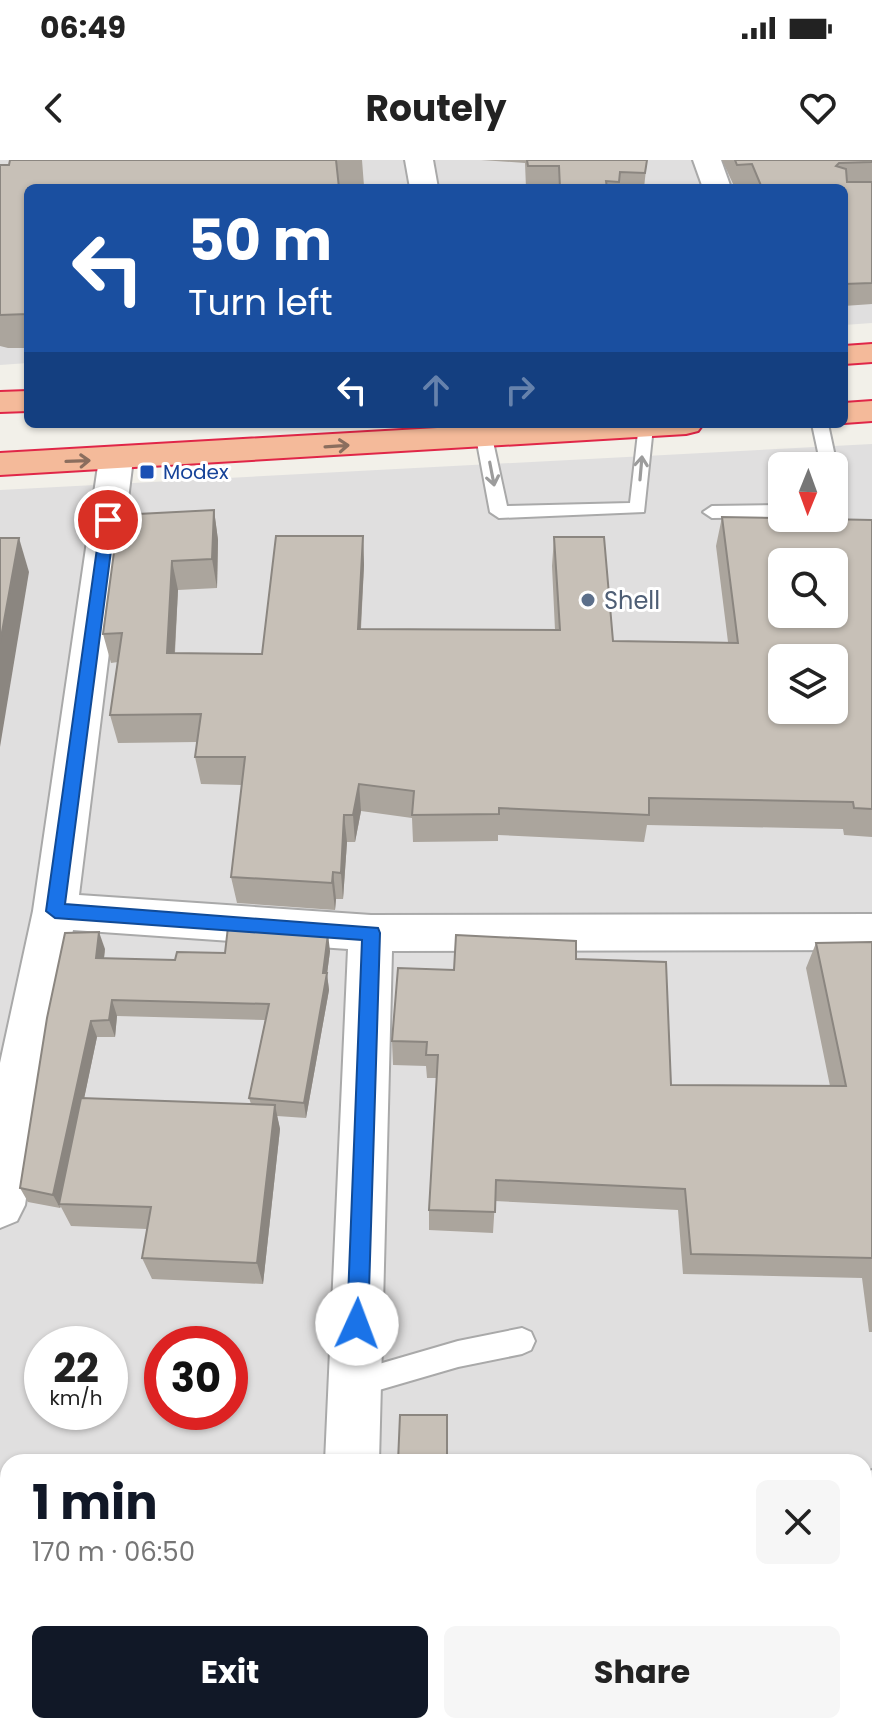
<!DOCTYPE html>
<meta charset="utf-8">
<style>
body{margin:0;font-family:Poppins,sans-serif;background:#f6f6f6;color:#222;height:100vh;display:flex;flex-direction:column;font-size:30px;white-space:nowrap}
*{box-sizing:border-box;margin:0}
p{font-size:26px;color:#767676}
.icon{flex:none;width:44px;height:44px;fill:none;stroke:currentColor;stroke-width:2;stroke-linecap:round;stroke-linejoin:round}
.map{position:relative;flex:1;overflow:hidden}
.details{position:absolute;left:0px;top:1294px;width:872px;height:280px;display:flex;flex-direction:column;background:#fff;border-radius:24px 24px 0 0;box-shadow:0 2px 6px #0004}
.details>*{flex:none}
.guide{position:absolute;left:24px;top:24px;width:824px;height:244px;border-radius:12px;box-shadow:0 2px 6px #0004;background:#1a4fa0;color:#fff;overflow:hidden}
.needle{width:52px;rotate:181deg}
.buttons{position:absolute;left:768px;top:292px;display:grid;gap:16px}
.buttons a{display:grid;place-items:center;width:80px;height:80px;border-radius:12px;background:#fff;box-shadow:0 2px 6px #0004;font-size:40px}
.speed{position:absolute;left:24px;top:1166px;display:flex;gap:16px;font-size:40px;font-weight:700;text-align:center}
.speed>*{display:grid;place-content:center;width:104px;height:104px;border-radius:50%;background:#fff;box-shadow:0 2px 6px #0004;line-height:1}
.speed small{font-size:20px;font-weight:400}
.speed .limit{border:12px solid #d22;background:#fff;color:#111}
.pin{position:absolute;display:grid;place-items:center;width:68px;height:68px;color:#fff;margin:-34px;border:4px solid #fff;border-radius:50%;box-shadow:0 2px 8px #0007}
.me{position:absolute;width:88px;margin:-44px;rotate:2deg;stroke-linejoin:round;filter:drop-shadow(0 0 6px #0008)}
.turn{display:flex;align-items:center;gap:28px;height:168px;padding:0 32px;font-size:36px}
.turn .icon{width:104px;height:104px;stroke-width:2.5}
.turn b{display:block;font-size:56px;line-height:68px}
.lanes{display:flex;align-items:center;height:76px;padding:0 32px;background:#0003;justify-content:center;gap:40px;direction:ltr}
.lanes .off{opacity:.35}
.round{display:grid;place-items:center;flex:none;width:84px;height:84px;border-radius:12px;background:#f6f6f6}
.head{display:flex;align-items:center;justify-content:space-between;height:136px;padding:0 32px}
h1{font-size:48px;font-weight:700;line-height:60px;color:#111827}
.primary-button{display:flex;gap:16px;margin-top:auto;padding:16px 32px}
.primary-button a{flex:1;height:92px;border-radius:12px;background:#111827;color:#fff;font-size:32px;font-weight:700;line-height:92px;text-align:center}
.primary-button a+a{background:#f6f6f6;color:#222}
.status{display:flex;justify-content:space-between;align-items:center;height:56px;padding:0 40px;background:#fff;direction:ltr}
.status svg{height:22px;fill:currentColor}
header{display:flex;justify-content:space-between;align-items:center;height:104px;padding:0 32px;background:#fff;font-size:36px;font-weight:700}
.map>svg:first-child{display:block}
.residential{fill:#e0dfdf;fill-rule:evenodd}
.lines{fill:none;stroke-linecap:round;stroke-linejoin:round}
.service-casing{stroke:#a9a9a9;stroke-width:4}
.minor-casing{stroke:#a9a9a9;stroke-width:4}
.trunk-casing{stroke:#e02648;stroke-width:4}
.service{fill:#fff;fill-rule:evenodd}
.minor{fill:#fff;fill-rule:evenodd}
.trunk{fill:#f4ba9a;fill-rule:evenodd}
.wall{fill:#aba59d;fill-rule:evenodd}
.shaded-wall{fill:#8b8680}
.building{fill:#c7c0b7;stroke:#8b8680;stroke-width:2;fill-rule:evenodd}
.oneway{stroke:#8b6e5e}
.oneway2{stroke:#9c9c9c}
.route{fill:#1a73e8;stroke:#114b97;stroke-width:2}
.transit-dot{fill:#1a4fb4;stroke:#fff;stroke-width:3}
.service-dot{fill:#5c6f8a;stroke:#fff;stroke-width:3}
.labels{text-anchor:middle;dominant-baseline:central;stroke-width:6;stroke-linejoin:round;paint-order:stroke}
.far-transit-label{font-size:20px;fill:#164399;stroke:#fff;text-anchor:start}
.service-label{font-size:24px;fill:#4e5e75;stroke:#fff;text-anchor:start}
</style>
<div class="status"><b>06:49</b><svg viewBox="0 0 49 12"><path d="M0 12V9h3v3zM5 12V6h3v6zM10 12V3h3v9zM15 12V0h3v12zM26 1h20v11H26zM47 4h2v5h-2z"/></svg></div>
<header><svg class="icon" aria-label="back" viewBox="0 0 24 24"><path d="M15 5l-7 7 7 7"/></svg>Routely<svg class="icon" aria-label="heart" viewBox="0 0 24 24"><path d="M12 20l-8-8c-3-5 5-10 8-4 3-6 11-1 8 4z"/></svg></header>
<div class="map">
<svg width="872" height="1574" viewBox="0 0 872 1574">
<rect width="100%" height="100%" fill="#f2f0e9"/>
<!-- residential -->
<g class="residential">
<path d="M0 0H872V163L844 165V28H28V203L0 205Z"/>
<path d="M872 284V1574H0V330ZM782 306H834V358H782ZM782 402H834V454H782ZM782 498H834V550H782ZM42 1184H110V1252H42ZM162 1184H230V1252H162ZM8 1302H864V1566H8Z"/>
</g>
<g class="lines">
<defs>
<g id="service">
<path d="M639 264H651L653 267 644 352 499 358 490 352 476 277 478 273H490L492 277 507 346 630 343Z"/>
<path d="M812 264H828L837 306 835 310 834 306H821Z"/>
<path d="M834 321 843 327V346L834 352Z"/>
<path d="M782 345V357L712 358 703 352 712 346Z"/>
<path d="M522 1168 531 1172 535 1181 531 1190 522 1194 458 1207 355 1237 346 1233 342 1224 346 1215 355 1211 458 1181Z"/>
</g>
<g id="minor">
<path d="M405 0H433L438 28H410Z"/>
<path d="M693 0H721L731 28H703Z"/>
<path d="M116 288 128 291 133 299 79 735 371 755 872 754V790L392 791 379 1302H325L348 789 73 770 51 874 25 1045 17 1061 0 1068V903L33 751 99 299 104 291Z"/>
<path d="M872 1310V1370L864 1373V1314Z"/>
<path d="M864 1492 872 1496V1562L864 1558Z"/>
<rect x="317" y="1566" width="60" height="8"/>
<path d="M575 1566H642L639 1574H572Z"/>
</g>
<g id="trunk">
<path d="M872 184V202L844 204V186Z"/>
<path d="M28 231V251L0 252V232Z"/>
<path d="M872 241V261L844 263V243Z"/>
<path d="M507 264H703L698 271 686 274 0 315V293Z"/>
</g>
</defs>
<!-- service casing -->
<use href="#service" class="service-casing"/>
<!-- minor casing -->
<use href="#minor" class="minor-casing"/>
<!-- trunk casing -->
<use href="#trunk" class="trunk-casing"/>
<!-- service -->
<use href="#service" class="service"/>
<!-- minor -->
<use href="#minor" class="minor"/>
<!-- trunk -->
<use href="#trunk" class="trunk"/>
</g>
<!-- wall -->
<g class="wall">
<path d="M10 0H362L364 26 28 28V188H8L0 186V5H9Z"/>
<path d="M481 0H647L644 28H526L525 3Z"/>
<path d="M722 0H872V144L844 146V28H749L748 26H734Z"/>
<path d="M214 350 218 380 217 428 178 430 175 493 262 494 363 376 364 405 361 469 555 470 552 406 554 377 613 481 728 482 716 386 722 357 872 360V677L844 675 843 669 647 665 644 682 498 675V681L413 682 412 658 361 651 355 682H347L343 739H336L335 750 237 743 231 717 242 625 201 624 195 597 197 582 118 583 110 555 118 502 111 503 103 474Z"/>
<path d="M872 782V1172H869L862 1118 683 1114 678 1050 495 1041 493 1073 429 1070V1050L437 918H427L426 906 393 905 392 881 454 810 576 799 671 925 830 926 806 808 816 783Z"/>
<path d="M105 789 104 798 175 800 225 793 330 791 327 814 329 830 306 958 277 956 280 969 263 1124 152 1119 142 1098 147 1069 71 1066 61 1047 60 1048 28 1042 20 1028ZM117 856 265 860 249 938 251 944 84 938 97 877H115Z"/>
<path d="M0 1449 8 1454 6 1478H8V1543L0 1542Z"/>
</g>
<!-- shaded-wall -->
<g class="shaded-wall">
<path d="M214 350 218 380 217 428 212 399Z"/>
<path d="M363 376 364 405 359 498 358 469Z"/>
<path d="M19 378 29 412 0 587V483Z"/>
<path d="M172 401 178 430 173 521 167 493Z"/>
<path d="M359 624 361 651 355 682 353 655Z"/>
<path d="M344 655 347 682 343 739 341 713Z"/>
<path d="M333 712 336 739 335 750 332 723Z"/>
<path d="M99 772 105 789 102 814 96 798Z"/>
<path d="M328 774 330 791 327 814 329 830 306 958 304 943Z"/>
<path d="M112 840 117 856 115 877 109 860Z"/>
<path d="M91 861 97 877 62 1044H59L60 1048 53 1035Z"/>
<path d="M275 945 280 969 263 1124 257 1103Z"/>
<path d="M0 1449 8 1454 5 1486 0 1483Z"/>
<path d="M231 1566 239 1573V1574H230Z"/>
</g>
<!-- building -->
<g class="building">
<path d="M10 0H336L339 28H28V154L0 155V5H9Z"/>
<path d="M527 0H647L645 13 620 12 619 22 606 21 607 28H560L559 6H528Z"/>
<path d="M735 0H872V2L839 3 836 6 846 9 847 22H872V123L844 124V28H762L752 4 737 5Z"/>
<path d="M214 350 212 399 172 401 167 493 262 494 276 376H363L358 469 560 470 554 377H604L613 481 738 483 722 357 872 360V649L854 648 853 642 649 638V655L499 648V654L412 655 414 631 359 624 353 655H344L341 713 333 712 332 723 231 717 245 597H195L201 554 110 555 122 473 103 474 119 355ZM782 402H834V454H782ZM782 498H834V550H782Z"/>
<path d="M0 378H19L0 483Z"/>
<path d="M228 767 328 774 323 813H327L304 943 249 938 269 844 112 840 109 860 91 861 53 1035 20 1028 47 858 65 773 99 772 96 798 175 800 177 792 225 793Z"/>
<path d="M456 775 576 781V799L666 802 671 925 846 926 816 783 872 782V1098L691 1094 685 1029 496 1020 495 1052 429 1050 438 895H426L427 882 392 881 398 808 454 810Z"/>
<path d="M81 938 275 945 257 1103 142 1098 151 1047 59 1044Z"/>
<path d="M400 1255H447V1302H398Z"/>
<path d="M0 1477 8 1478V1537L0 1536Z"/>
<path d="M85 1566H231L230 1574H84Z"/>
</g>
<!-- one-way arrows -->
<defs><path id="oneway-shaft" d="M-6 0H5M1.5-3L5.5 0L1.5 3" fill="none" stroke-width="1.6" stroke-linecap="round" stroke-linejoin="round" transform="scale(2)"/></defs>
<g class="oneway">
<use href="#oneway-shaft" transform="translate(337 286) rotate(-4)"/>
<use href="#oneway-shaft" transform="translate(78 301) rotate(-2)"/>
</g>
<g class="oneway2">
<use href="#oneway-shaft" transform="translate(641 308) rotate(-85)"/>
<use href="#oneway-shaft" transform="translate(492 314) rotate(79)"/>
</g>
<!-- route -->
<path class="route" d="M108 355 115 360 65 744 378 768 380 773 368 1164 365 1171 357 1174 350 1171 347 1164 362 780 55 758 46 751 101 360Z"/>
<!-- markers -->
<rect class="transit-dot" x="139" y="304" width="16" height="16" rx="4"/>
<circle class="service-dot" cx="588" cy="440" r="8"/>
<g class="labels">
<!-- far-transit labels -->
<g class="far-transit-label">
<text x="163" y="312">Modex</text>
</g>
<!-- service labels -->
<g class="service-label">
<text x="604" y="440">Shell</text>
</g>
</g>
</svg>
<div class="buttons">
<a><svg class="needle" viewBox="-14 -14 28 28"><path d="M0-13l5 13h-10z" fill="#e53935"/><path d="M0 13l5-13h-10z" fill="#767676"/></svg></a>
<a><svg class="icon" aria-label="search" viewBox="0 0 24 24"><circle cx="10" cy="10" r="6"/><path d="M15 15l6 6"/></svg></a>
<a><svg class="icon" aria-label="layers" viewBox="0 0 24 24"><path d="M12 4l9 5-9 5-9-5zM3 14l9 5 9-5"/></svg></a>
</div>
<div class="speed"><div>22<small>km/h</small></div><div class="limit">30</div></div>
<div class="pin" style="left:108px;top:360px;background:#d93025"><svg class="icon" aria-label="arrive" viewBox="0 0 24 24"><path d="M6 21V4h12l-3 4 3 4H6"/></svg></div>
<svg class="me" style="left:357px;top:1164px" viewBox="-20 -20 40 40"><circle r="19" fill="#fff"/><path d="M0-13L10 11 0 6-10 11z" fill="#1a73e8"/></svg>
<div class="guide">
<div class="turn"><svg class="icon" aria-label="left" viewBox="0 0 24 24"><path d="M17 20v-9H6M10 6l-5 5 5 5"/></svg><div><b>50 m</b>Turn left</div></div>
<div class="lanes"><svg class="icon" aria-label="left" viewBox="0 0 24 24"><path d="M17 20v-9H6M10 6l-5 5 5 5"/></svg><svg class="icon off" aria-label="ahead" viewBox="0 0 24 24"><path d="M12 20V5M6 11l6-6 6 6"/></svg><svg class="icon off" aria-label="right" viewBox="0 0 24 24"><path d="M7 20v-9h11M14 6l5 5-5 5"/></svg></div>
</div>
<section class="details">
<div class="head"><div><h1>1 min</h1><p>170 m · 06:50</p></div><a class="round"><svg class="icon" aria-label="close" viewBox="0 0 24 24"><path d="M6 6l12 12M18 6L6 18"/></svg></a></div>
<div class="primary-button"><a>Exit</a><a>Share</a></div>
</section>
</div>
